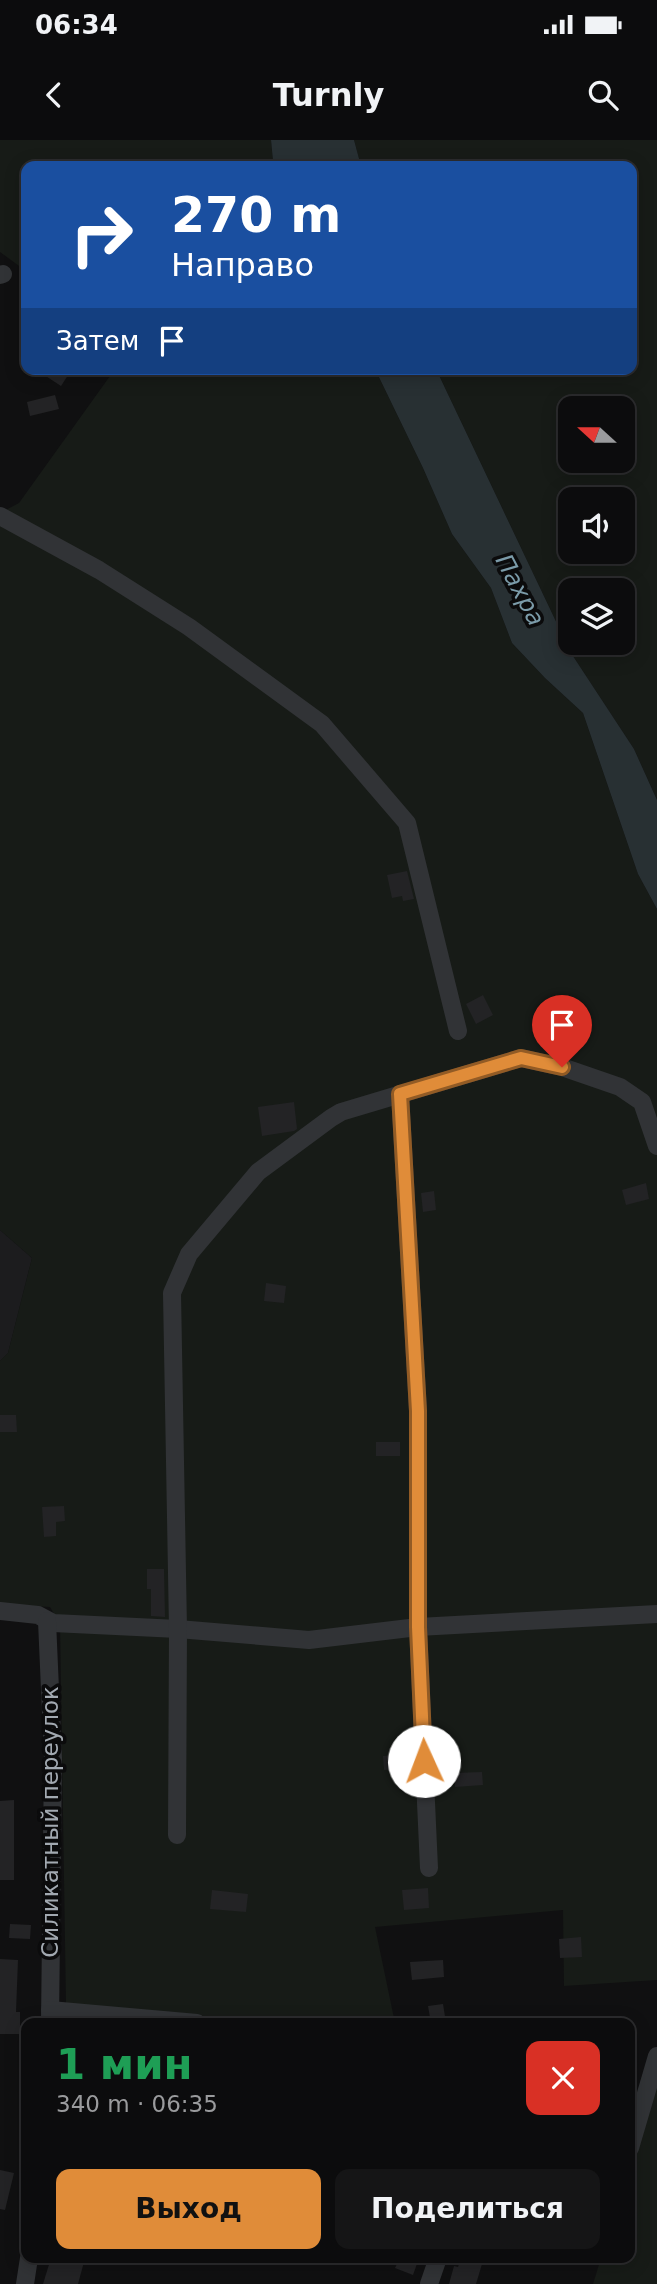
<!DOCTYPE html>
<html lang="ru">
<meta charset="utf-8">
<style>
body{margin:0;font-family:"DejaVu Sans",sans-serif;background:#151516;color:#f1f3f6;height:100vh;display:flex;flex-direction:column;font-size:26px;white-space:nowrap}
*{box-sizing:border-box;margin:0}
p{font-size:23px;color:#9a9b9d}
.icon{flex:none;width:38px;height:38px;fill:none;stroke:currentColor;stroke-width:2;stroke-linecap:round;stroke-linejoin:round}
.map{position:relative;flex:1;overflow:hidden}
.details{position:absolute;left:21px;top:1878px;width:614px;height:245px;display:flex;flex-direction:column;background:#0c0c0d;border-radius:14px;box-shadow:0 4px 18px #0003,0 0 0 2px #2c2c2e}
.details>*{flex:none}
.guide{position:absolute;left:21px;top:21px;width:616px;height:214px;border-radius:14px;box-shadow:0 4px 18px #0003,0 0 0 2px #2c2c2e;background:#1a4fa0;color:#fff;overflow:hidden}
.needle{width:46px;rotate:291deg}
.fabs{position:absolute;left:558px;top:256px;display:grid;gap:14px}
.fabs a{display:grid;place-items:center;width:77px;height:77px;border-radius:14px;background:#0c0c0d;box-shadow:0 4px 18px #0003,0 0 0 2px #2c2c2e;font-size:35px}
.pin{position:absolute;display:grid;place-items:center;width:60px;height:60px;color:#fff;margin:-72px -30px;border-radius:50% 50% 50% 0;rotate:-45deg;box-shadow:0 0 7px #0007}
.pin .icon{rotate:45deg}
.me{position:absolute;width:77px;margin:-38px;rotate:358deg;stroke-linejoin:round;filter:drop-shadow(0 0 5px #0008)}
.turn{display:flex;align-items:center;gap:24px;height:147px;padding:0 35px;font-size:32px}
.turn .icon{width:91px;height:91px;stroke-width:2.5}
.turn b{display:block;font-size:49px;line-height:60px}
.then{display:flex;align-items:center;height:66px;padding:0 35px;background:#0003;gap:14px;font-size:26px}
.round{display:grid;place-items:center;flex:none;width:74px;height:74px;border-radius:14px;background:#151516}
.summary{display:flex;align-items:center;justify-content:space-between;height:119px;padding:0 35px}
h1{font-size:42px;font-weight:600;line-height:52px;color:#1e9e55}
.primary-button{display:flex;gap:14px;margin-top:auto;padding:14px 35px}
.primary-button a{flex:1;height:80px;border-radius:14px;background:#e08c39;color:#111;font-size:28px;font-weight:600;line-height:80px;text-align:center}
.primary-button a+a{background:#151516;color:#f1f3f6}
.status{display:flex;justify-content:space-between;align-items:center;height:49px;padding:0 35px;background:#0c0c0d;direction:ltr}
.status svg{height:19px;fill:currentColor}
header{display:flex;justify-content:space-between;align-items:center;height:91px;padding:0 35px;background:#0c0c0d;font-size:32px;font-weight:600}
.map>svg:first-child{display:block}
.built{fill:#1c1c1e}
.green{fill:#171b17;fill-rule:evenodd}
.water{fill:#283033}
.building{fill:#232325}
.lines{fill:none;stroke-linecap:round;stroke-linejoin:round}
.minor{stroke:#313336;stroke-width:18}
.route-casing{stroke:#925b25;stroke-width:18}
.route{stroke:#e08c39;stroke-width:12}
.labels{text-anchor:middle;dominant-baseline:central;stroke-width:7;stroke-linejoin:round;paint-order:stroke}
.street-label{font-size:23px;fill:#a2a9b1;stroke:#0b0b0c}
.water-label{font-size:24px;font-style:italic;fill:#7b9ba9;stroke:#0b0b0c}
</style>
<div class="status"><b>06:34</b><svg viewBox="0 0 49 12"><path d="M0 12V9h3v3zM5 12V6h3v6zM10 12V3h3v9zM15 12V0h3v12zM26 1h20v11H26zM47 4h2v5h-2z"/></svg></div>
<header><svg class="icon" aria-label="back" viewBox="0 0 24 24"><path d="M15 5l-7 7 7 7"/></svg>Turnly<svg class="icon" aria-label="search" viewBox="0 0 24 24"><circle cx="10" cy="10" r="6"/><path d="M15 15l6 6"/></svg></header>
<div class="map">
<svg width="657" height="2144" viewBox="0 0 657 2144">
<rect width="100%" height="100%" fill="#101011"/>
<!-- built -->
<path class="built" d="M0 1090 32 1118 8 1213 0 1221Z"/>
<!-- green -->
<g class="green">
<path d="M0 0H271L273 21 277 26H26V131L0 112Z"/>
<path d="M354 0H657V660L634 609 571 513 436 229H632V26H361ZM570 268H623V320H570ZM570 359H623V411H570ZM570 450H623V502H570Z"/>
<path d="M115 229H375L423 328 452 394 491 448 512 503 545 538 583 573 638 734 657 769V1840L564 1846 563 1770 375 1787 395 1883H272L66 1865 60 1484 50 1467 0 1464V1221L8 1213 32 1118 0 1090V373L19 363Z"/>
<path d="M657 1937V2144H593L601 2118H630V2031Z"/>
</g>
<!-- water -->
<g class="water">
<path d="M271 0H354L361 26H277L273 21Z"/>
<path d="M375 229H436L571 513 634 609 657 660V769L638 734 583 573 545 538 512 503 491 448 452 394 423 328Z"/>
</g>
<!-- building -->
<g class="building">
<path d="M35 229H72L61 246Z"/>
<path d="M55 255 59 269 30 276 27 262Z"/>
<path d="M407 731 414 759 403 761 402 756 392 758 387 735Z"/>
<path d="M483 855 493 875 476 884 466 864Z"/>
<path d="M294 962 297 989 294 991 262 996 258 967Z"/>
<path d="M646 1043 649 1059 626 1065 622 1050Z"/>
<path d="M434 1051 436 1070 423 1072 421 1053Z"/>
<path d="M266 1143 286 1146 284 1163 264 1161Z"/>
<path d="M0 1275H16L17 1292H0Z"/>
<rect x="376" y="1302" width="24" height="14"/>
<path d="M64 1366 65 1381 56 1382V1396L44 1397 42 1367Z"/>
<path d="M147 1429H164L165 1477 151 1476V1449H147Z"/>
<path d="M409 1614 410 1628 384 1630 383 1616Z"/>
<path d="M482 1632 483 1645 455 1647 454 1633Z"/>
<path d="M14 1660V1740H0V1661Z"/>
<path d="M428 1748 429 1768 404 1770 402 1750Z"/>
<path d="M212 1750 248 1754 246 1772 210 1769Z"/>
<path d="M10 1784 31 1785 30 1799 9 1798Z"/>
<path d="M581 1797 582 1817 560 1818 559 1799Z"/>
<path d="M0 1819 18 1820 16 1872H20V1894H0Z"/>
<path d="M443 1820 444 1837 412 1840 410 1822Z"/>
<path d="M443 1864 446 1883H431L428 1866Z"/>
<path d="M0 2030 14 2033 5 2070 0 2069Z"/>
<path d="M51 2118H85L78 2144H43Z"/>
<path d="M400 2118H419L413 2135 395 2128Z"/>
<path d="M461 2118 482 2124 476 2144H449L454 2126 458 2127Z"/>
</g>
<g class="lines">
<!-- minor -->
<g class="minor">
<path d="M0 135 3 134"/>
<path d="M0 376 99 430 189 487 322 584 407 683 458 891"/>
<path d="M400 954 418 1271V1487L429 1728"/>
<path d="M0 1471 38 1475 53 1483 178 1489 309 1500 418 1487 657 1474"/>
<path d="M47 1481 53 1618 50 1883"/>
<path d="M177 1695 178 1489 172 1153 189 1114 258 1032 331 978 341 972 521 918 562 927 620 947 642 962 657 1006"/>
<path d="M50 1870 197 1883"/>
<path d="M630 2008 657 1916"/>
<path d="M25 2144 29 2118"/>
<path d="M429 2144 438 2118"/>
</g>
</g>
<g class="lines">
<defs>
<path id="route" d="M424 1621 418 1487V1271L400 954 521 918 562 927"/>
</defs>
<!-- route casing -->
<use href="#route" class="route-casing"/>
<!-- route -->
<use href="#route" class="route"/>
</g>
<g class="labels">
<!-- street labels -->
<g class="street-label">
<text transform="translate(50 1682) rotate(-90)">Силикатный переулок</text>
</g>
<!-- water labels -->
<g class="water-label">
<text transform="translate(520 450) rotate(62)">Пахра</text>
</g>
</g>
</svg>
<div class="fabs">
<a><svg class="needle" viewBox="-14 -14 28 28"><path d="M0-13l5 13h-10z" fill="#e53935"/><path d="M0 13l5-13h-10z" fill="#9a9b9d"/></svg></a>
<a><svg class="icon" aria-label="sound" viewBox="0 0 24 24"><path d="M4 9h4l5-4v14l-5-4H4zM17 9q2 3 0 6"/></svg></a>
<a><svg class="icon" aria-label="layers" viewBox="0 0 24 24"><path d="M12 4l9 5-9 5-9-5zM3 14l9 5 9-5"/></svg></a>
</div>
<div class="pin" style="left:562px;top:927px;background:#d93025"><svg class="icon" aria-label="arrive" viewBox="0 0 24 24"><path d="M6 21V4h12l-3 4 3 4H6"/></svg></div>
<svg class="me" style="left:424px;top:1621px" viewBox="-20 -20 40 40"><circle r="19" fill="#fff"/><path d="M0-13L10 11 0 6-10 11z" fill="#e08c39"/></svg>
<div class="guide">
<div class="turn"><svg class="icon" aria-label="right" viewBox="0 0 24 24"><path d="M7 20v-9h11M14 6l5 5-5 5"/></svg><div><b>270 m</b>Направо</div></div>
<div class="then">Затем<svg class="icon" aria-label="arrive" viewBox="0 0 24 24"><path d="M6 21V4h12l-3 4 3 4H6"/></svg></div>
</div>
<section class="details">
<div class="summary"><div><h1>1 мин</h1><p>340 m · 06:35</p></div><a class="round" style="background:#d93025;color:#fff"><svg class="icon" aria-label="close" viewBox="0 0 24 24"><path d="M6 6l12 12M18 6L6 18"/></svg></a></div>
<div class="primary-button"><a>Выход</a><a>Поделиться</a></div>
</section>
</div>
